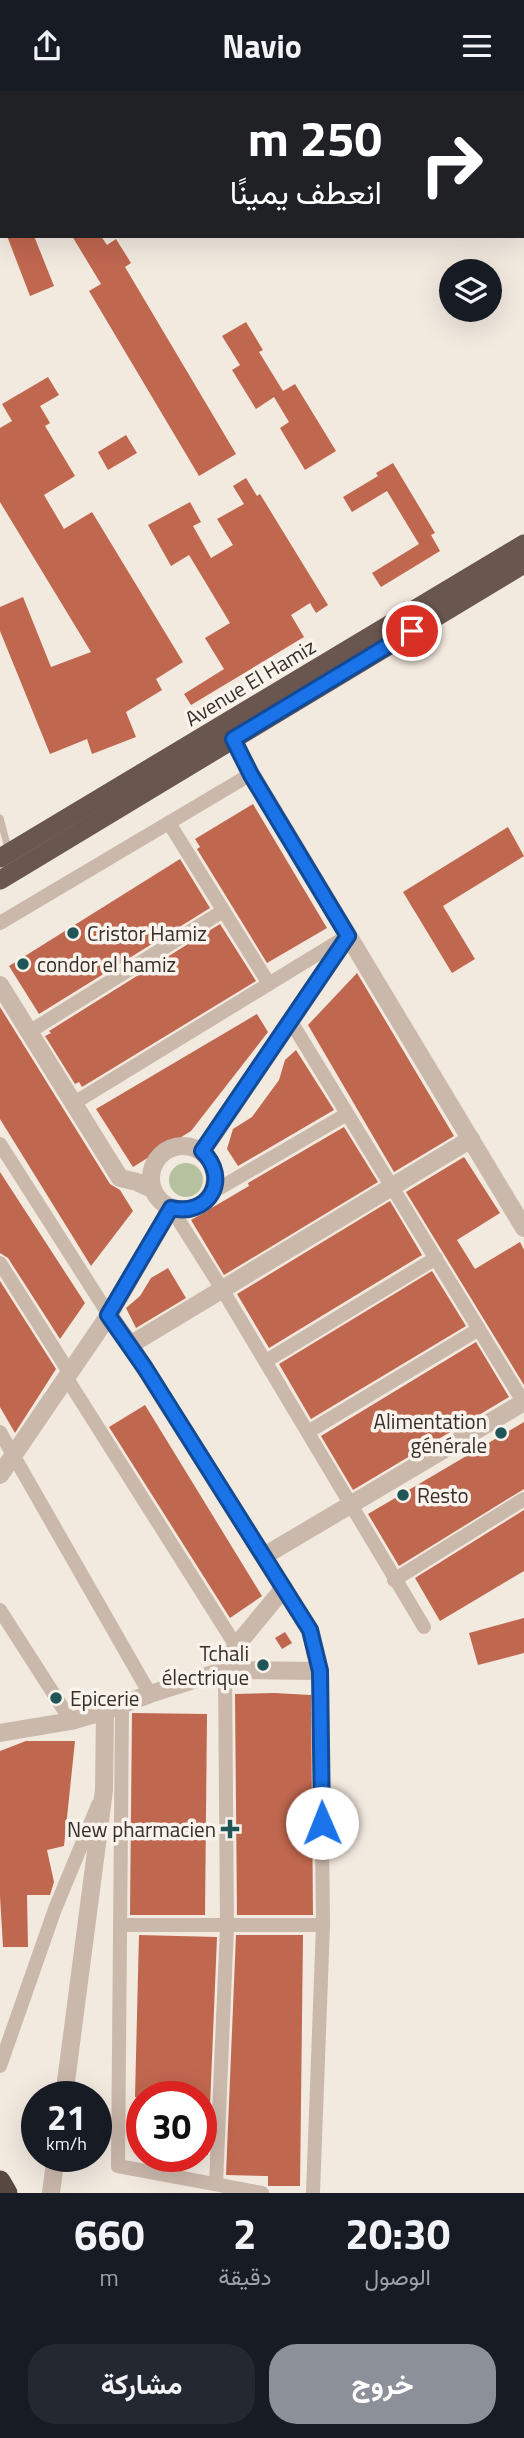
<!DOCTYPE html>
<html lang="ar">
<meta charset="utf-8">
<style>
body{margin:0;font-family:"Titillium Web",Vazirmatn,sans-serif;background:#242831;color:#f1f3f6;direction:rtl;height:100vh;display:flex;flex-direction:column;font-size:26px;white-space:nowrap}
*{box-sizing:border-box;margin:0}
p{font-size:23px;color:#9ea1a6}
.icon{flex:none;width:38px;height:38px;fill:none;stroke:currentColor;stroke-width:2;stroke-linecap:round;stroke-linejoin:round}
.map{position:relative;height:2102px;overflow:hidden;direction:ltr}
.drawer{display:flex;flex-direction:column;background:#171b24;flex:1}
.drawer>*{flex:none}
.banner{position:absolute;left:0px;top:0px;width:525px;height:147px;box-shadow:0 7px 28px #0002;direction:rtl;background:#202124;color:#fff;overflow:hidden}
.fabs{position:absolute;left:439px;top:168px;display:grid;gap:14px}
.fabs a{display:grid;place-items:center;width:63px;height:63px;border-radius:50%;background:#171b24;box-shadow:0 7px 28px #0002;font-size:35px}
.speed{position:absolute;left:21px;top:1990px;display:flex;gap:14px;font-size:35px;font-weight:700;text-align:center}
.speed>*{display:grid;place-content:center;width:91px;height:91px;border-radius:50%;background:#171b24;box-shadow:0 7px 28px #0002;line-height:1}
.speed small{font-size:18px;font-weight:400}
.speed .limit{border:10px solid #d22;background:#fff;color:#111}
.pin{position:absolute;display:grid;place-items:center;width:60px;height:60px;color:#fff;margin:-30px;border:4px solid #fff;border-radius:50%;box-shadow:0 2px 7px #0007}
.me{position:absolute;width:77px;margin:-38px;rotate:359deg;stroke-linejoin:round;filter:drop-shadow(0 0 5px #0008)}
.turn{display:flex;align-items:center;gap:24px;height:147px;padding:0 28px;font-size:32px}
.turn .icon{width:91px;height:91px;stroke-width:2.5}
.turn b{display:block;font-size:49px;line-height:60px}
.eta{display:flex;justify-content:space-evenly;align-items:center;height:119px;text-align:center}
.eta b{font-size:42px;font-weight:700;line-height:49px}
.cta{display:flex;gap:14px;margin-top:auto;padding:14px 28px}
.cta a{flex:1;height:80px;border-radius:28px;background:#8c9099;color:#fff;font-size:28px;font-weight:700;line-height:80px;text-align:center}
.cta a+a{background:#242831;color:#f1f3f6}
header{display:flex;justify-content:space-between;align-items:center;height:91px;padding:0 28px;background:#171b24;font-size:32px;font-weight:700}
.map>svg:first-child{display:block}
.green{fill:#b6c1a0}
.building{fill:#c0674f}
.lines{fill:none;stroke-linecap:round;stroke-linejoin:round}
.service{stroke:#cab8ab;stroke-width:7}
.minor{stroke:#cab8ab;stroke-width:14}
.tertiary{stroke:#cab8ab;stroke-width:18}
.trunk{stroke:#68564f;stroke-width:19}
.motorway{stroke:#584842;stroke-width:21}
.route-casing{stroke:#114b97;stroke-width:18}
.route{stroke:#1a73e8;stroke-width:12}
.poi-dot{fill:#215658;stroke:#f9f3ec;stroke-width:2.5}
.labels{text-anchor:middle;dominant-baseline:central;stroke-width:7;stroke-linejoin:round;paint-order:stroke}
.street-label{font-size:21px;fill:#382e2a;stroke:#f9f3ec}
.poi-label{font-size:21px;fill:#382e2a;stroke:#f9f3ec;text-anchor:start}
</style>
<header><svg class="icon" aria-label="menu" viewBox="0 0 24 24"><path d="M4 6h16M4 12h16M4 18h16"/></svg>Navio<svg class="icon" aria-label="share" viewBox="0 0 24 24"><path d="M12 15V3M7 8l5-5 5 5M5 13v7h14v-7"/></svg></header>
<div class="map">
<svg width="524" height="2102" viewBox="0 0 524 2102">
<rect width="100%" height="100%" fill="#f2e9df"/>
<!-- green -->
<circle class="green" cx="186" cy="1089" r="17"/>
<!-- building -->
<g class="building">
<path d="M7 145H34L54 195 30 205Z"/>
<path d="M72 145H101L107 154 116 148 131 172 125 176 236 363 199 385 89 200 101 193Z"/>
<path d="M246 231 263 259 259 261 283 300 295 293 336 360 305 379 280 337 289 331 274 306 256 318 232 279 240 274 222 245Z"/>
<path d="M48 286 59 304 40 315 50 332 45 335 75 385 44 404 64 438 92 421 183 571 156 588 162 599 126 621 136 646 92 663 87 648 50 663 0 540V516L23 506 51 576 91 561 0 411V337L12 330 2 313Z"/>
<path d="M126 344 137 362 108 379 98 361Z"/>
<path d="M393 372 435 442 431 444 440 460 381 496 372 482 419 453 387 400 352 421 343 406 378 385 376 382Z"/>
<path d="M246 387 257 405 260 403 328 514 316 522 310 512 291 524 304 546 191 614 184 603 224 578 205 547 230 532 189 464 171 475 148 434 190 411 201 431 193 435 211 467 233 454 217 428 244 413 233 395Z"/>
<path d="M253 713 327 837 267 872 197 758 200 756 195 748Z"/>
<path d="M508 736 524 765 443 815 475 868 452 882 403 801Z"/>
<path d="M180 768 210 817 39 923 9 875Z"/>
<path d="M220 833 256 890 82 996 79 991 75 993 45 945 51 942 49 940Z"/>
<path d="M357 882 454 1045 394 1081 308 934Z"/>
<path d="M0 916 110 1093 120 1099 133 1120 91 1175 0 1028Z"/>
<path d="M257 923 268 941 191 1040 133 1076 96 1018Z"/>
<path d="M296 959 334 1019 238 1075 227 1058 233 1038 252 1026 279 989 285 969Z"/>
<path d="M344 1036 378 1091 224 1184 191 1129 249 1095 248 1092Z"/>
<path d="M464 1066 500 1122 457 1149 475 1178 520 1151 524 1159V1294L406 1101Z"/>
<path d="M0 1081 85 1212 60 1248 8 1167 0 1162Z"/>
<path d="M390 1110 422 1164 269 1257 237 1203Z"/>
<path d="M168 1177 186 1207 136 1237 126 1217 140 1205 151 1187Z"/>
<path d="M432 1180 466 1235 311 1328 279 1273Z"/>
<path d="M0 1190 56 1278 15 1342 0 1316Z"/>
<path d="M476 1251 509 1306 353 1399 321 1345Z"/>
<path d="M145 1314 262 1505 230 1527 109 1336Z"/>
<path d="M524 1331V1398L399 1475 368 1423Z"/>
<path d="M524 1419V1480L440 1530 415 1487Z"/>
<path d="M524 1527V1562L478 1574 469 1542Z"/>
<path d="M285 1541 292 1552 282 1558 275 1547Z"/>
<path d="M274 1602 311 1604 313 1824H237L235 1603Z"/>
<path d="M132 1622 207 1623 205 1824H130Z"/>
<path d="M26 1650H75L64 1755 47 1759 54 1791 50 1804H27L28 1856H3L0 1805V1660Z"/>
<path d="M139 1844 217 1846 208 2064H201V2006H135Z"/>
<path d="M236 1844H303L300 2095H268V2085L226 2084Z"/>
</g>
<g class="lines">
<!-- service -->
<path class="service" d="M0 727 9 761"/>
<!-- minor -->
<g class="minor">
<path d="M169 732 269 893"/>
<path d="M0 832 251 683"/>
<path d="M290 929 524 1312"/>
<path d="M29 941 223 820"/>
<path d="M74 1012 344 847"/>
<path d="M0 1053 109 1224"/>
<path d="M213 1101 347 1023"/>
<path d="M171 1117 222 1198 424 1536"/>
<path d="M0 1172 69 1281"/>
<path d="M266 1270 436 1167"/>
<path d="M66 1286 236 1555"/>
<path d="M0 1341 150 1603"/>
<path d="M308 1341 479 1238"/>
<path d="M394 1489 524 1408"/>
<path d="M0 1519 71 1630"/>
<path d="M122 1614 118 2075 262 2102"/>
<path d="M122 1834H323"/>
<path d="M0 1975 55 1818 98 1714"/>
<path d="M216 2093 227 1835 225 1579"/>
<path d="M313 2102 323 1834 320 1580"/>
</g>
<!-- tertiary -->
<g class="tertiary">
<path d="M233 648 251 683 524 1137"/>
<path d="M0 894 120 1087 137 1091 152 1098"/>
<circle cx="183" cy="1087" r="32"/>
<path d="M202 1061 348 845"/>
<path d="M130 1254 471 1048"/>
<path d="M0 1384 109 1224 171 1117"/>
<path d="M264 1465 524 1311"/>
<path d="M225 1579 236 1555 284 1497"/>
<path d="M0 1642 71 1630 105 1620 150 1603 225 1579 320 1580 310 1539 130 1254 109 1224"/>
<path d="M64 2006 104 1699 105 1620"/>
<path d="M51 2102 56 2065"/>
</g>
<!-- trunk -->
<g class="trunk">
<path d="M0 767 524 453"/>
<path d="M0 789 524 473"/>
</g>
<!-- motorway -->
<path class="motorway" d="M0 2090 7 2102"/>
</g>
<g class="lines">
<defs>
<path id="route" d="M322 1732 320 1580 310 1539 145 1277 108 1224 171 1117C209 1126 231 1088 202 1060L348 845 251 684 233 648 412 540"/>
</defs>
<!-- route casing -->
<use href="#route" class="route-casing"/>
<!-- route -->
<use href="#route" class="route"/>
</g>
<!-- markers -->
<g class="poi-dot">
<circle cx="73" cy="842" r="7"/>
<circle cx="23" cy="873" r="7"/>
<circle cx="501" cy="1342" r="7"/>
<circle cx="403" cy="1404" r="7"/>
<circle cx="263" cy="1574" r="7"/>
<circle cx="56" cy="1607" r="7"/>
<path d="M226.5 1727.5h7v7h7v7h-7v7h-7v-7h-7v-7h7z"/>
</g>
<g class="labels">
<!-- street labels -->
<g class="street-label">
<text transform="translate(250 591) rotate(-31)">Avenue El Hamiz</text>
</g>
<!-- poi labels -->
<g class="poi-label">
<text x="87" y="842">Cristor Hamiz</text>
<text x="37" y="873">condor el hamiz</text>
<text x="487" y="1330" text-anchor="end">Alimentation<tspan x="487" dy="24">générale</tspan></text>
<text x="417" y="1404">Resto</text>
<text x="249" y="1562" text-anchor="end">Tchali<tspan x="249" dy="24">électrique</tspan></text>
<text x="70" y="1607">Epicerie</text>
<text x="216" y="1738" text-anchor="end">New pharmacien</text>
</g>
</g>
</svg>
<div class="fabs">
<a><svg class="icon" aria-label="layers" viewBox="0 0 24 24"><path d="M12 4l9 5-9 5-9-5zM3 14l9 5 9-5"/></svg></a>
</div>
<div class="speed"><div>21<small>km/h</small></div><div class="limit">30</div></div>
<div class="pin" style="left:412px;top:540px;background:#d93025"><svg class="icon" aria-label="arrive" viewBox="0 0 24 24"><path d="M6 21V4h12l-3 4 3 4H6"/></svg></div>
<svg class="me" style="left:322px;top:1732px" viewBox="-20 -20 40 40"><circle r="19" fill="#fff"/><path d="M0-13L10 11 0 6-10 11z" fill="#1a73e8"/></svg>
<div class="banner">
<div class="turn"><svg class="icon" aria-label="right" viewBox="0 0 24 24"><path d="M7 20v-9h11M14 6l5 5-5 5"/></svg><div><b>250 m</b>انعطف يمينًا</div></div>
</div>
</div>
<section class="drawer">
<div class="eta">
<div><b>20:30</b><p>الوصول</p></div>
<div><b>2</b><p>دقيقة</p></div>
<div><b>660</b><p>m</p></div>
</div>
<div class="cta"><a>خروج</a><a>مشاركة</a></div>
</section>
